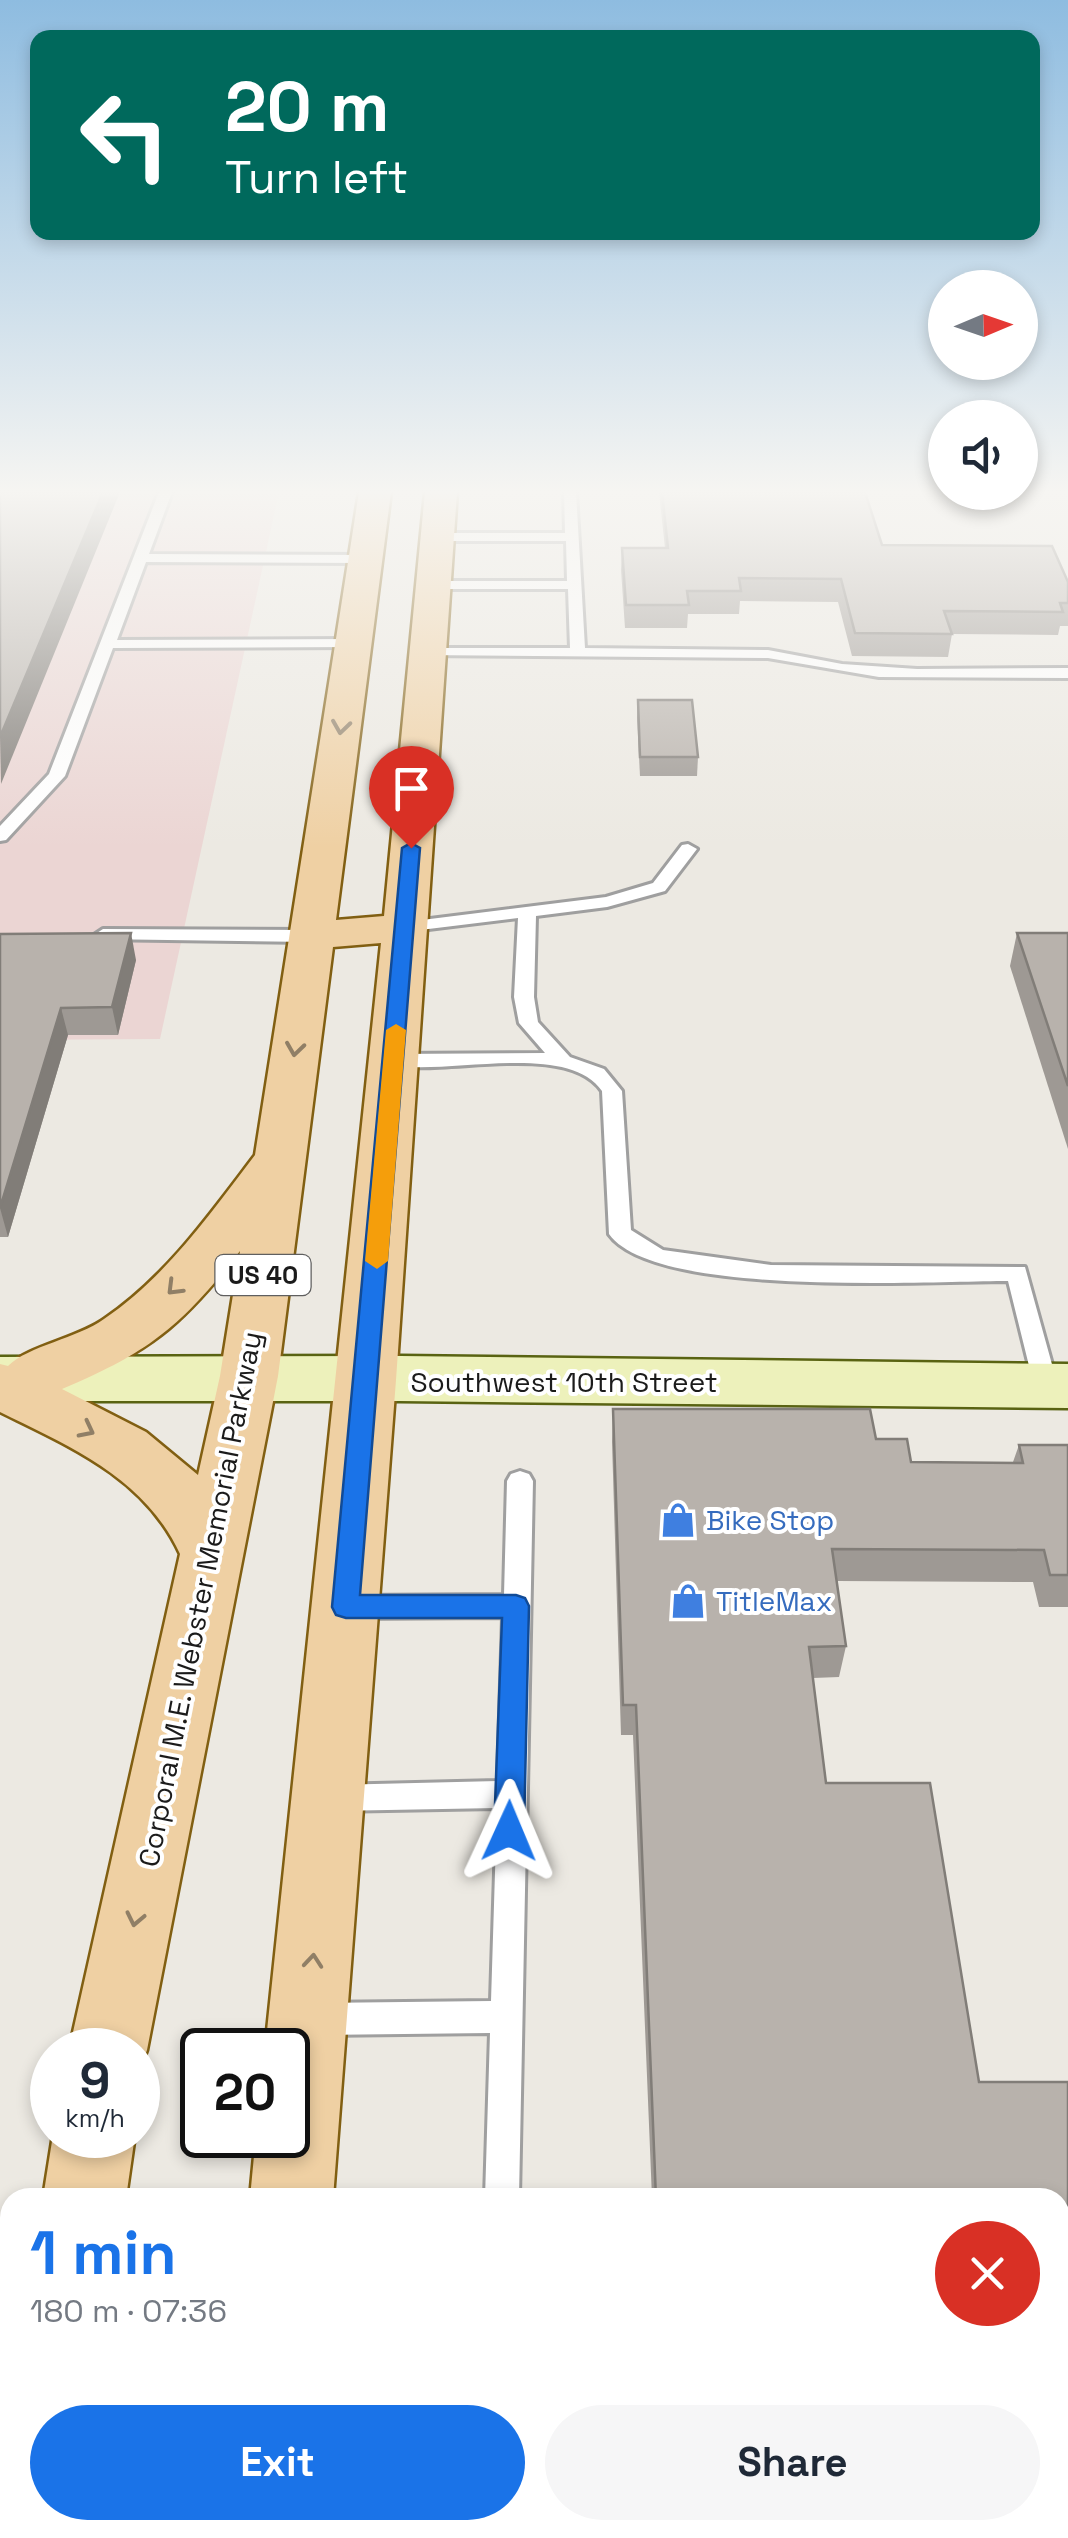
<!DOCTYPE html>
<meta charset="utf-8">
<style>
body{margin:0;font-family:"Space Grotesk",sans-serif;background:#f6f6f7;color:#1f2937;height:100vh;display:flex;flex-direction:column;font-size:38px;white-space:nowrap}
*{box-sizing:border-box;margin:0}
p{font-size:32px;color:#747a83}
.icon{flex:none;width:55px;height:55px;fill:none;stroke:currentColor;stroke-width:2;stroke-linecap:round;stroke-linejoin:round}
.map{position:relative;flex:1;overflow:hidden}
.side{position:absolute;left:0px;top:2188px;width:1070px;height:352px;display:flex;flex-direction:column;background:#fff;border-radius:30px 30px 0 0;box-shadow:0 5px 15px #0003}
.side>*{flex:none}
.top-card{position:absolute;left:30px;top:30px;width:1010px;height:210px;border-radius:20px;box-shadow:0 5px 15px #0003;background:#00695c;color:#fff;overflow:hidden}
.needle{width:65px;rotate:88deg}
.buttons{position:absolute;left:928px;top:270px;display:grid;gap:20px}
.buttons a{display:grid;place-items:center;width:110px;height:110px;border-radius:50%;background:#fff;box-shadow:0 5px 15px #0003;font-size:50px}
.speed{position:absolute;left:30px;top:2028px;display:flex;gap:20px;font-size:50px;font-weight:700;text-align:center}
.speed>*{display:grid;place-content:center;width:130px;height:130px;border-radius:50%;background:#fff;box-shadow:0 5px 15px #0003;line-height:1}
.speed small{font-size:25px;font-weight:400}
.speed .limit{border:5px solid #111;border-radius:15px;background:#fff;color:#111}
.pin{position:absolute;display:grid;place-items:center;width:85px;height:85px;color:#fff;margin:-102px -42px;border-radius:50% 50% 50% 0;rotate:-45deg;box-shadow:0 0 10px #0007}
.pin .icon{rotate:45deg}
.me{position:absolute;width:110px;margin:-55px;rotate:1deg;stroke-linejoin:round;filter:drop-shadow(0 0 8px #0008)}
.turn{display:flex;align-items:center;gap:35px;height:210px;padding:0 30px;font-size:45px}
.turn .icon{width:130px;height:130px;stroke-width:2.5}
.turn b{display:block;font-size:70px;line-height:85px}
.round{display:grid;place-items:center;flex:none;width:105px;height:105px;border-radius:52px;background:#f6f6f7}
.head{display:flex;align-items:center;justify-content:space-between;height:170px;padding:0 30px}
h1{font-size:60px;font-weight:600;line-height:75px;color:#1a73e8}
.button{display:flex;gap:20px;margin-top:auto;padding:20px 30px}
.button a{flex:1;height:115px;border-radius:60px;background:#1a73e8;color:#fff;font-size:40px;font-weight:600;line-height:115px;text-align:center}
.button a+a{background:#f6f6f7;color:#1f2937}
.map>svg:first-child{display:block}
.commercial{fill:#ebd5d3}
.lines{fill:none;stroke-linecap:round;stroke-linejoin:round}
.lane-casing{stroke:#9f9f9f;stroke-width:6}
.secondary-casing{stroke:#596312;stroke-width:5}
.primary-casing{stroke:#815f12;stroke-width:5}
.lane{fill:#fff;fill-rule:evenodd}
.secondary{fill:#edf1bb;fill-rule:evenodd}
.primary{fill:#efd0a3;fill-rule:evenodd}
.wall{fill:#9e9994}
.shaded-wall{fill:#817d78}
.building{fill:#b8b2ac;stroke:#817d78;stroke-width:2.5}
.oneway{stroke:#907f66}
.route{fill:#1a73e8;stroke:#114b97;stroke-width:2.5}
.slow{fill:#f59e0b}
.labels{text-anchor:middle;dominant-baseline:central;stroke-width:8;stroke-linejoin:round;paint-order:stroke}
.shield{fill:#fff;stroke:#5f5f5f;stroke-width:2.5}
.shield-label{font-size:25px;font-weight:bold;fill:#1b1b1b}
.street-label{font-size:28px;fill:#1b1b1b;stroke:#fff}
.shop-label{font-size:28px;fill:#366cbe;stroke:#fff;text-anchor:start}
</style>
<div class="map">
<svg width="1068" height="2538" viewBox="0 0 1068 2538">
<rect width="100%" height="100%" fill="#ece9e2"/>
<!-- commercial -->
<path class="commercial" d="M0 492H279L160 1039 0 1040Z"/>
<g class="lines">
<defs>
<g id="lane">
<path d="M159 492H172L149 554 365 555 372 559 365 563 146 562 117 640 353 639 360 643 353 647 113 648 65 776 6 840 0 841V826L49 774Z"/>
<path d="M564 492H576L585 648 768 650 842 664 917 669 1068 668V678L879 677 768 658 423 655V649L428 648H570L568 589H433L426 585 433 581H567L566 541H437L430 537 437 533H565Z"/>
<path d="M688 844 697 849 665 891 607 907 536 916 534 997 538 1022 570 1057 604 1069 622 1091 631 1230 663 1250 771 1265 1025 1267 1058 1386 1054 1392H1038L1034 1386 1008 1281C929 1281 654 1298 609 1234L602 1091C566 1039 441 1078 386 1064L383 1060 386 1056 393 1054 545 1053 519 1023 514 997 518 918 404 932 398 931V923L606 897 653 883 682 845Z"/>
<path d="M103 929 311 930 320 936 311 942 97 939 94 935Z"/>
<path d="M520 1471 529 1474 533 1481 519 2198H485L490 2033 318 2035 307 2030 302 2019 307 2008 318 2003 491 2001 497 1808 333 1811 323 1808 318 1798 323 1788 333 1785 498 1781 503 1617 349 1618 340 1615 336 1607 340 1599 349 1596 504 1595 507 1481 511 1474Z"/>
<rect x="477" y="2530" width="38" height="8"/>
</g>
<path id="secondary" d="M400 1356 1068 1364V1408L400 1401H0V1357Z"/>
<g id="primary">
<path d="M359 492H391L336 920 384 916 425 492H457L396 1380 333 2198H250L256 2135H288V2050H265L381 943 333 947 278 1376 147 2050 138 2074V2050H69L180 1554C145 1478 71 1447 0 1412V1364L8 1366C28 1346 78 1338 104 1319 166 1277 210 1214 255 1155ZM240 1251 220 1376 198 1475 146 1432 62 1389C148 1353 182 1326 240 1251Z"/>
<path d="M53 2135H135L126 2198H43Z"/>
<path d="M10 2492V2530H77L75 2538H0V2496Z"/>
<path d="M213 2530H307L306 2538H212Z"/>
</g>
</defs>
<!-- lane casing -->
<use href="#lane" class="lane-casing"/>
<!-- secondary casing -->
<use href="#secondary" class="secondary-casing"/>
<!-- primary casing -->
<use href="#primary" class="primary-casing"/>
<!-- lane -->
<use href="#lane" class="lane"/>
<!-- secondary -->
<use href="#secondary" class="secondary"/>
<!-- primary -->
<use href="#primary" class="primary"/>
</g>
<!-- wall -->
<g class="wall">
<path d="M659 492H865L882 545 1068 582V626H1060L1058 635 952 634 948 657 852 656 838 602 740 601 739 614H688L687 628H625L621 570 622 548H665Z"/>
<path d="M638 700 698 757 697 776H640L637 718Z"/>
<path d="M1017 933H1068V1149L1010 966Z"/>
<path d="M0 934 136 960 118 1035H68L8 1237H0Z"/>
<path d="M613 1409 876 1439 911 1462H1013L1019 1445H1068V1607H1039L1033 1582 837 1581 846 1646 839 1677 813 1678 826 1783 979 2082H1068V2528H1060V2198H652L633 1735H621L612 1442Z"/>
<path d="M665 2530H949L950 2538H665Z"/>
</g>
<!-- shaded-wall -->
<g class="shaded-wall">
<path d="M103 492H120L1 784 0 737Z"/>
<path d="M131 933 136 960 118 1035 112 1007Z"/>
<path d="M61 1008 68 1035 8 1237 0 1208Z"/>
</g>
<!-- building -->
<g class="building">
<path d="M1 492H103L0 737V495Z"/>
<path d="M662 492H865L882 545 1052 546 1068 582V603H1060L1063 612 944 611 952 634 855 633 841 579 739 578 741 591H687L689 605H626L622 548H668Z"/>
<path d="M638 700H692L698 757H640Z"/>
<path d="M131 933 112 1007 61 1008 0 1208V934Z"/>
<path d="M1017 933H1068V1086Z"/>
<path d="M613 1409H870L876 1439H907L911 1462 1023 1463 1019 1445H1068V1575H1050L1044 1550 832 1549 846 1646 809 1647 826 1783H930L979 2082H1068V2513H1060V2198H656L636 1705H623Z"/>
<path d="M670 2530H949L950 2538H670Z"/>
</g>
<!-- one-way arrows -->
<defs><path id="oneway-chevron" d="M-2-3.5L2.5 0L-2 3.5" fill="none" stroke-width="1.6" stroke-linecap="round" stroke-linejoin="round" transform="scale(2.5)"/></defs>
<g class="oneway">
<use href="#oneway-chevron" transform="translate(341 727) rotate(98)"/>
<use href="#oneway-chevron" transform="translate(295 1049) rotate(98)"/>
<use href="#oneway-chevron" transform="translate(174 1288) rotate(135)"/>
<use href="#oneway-chevron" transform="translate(87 1430) rotate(27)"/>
<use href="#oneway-chevron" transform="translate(135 1919) rotate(102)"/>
<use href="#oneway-chevron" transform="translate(313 1961) rotate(-85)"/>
</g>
<!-- sky -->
<linearGradient id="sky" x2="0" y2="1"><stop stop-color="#8ebce0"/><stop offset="0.58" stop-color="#f6f5f2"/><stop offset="1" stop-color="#f6f5f2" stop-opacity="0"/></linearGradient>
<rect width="1068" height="848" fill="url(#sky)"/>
<!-- route -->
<path class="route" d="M411 843 420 848 360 1595H516L525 1598 529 1606 524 1831 519 1841 509 1845 498 1841 494 1831 502 1618H346L336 1615 332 1607 402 848Z"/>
<!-- slow -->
<path class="slow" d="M396 1024 406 1030 388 1261 377 1269 365 1261 386 1030Z"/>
<!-- icons -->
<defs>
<symbol id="shop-bare" viewBox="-9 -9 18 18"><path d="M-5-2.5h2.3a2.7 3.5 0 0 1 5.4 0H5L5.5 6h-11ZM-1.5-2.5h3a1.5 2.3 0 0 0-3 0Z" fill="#3f7fe0" stroke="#fff" stroke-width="2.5" paint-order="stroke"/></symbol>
</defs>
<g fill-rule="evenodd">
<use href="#shop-bare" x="653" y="1495" width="50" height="50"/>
<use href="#shop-bare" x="663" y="1576" width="50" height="50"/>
</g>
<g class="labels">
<!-- shield labels -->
<rect class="shield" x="215.5" y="1255" width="95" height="40" rx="8"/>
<g class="shield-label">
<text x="263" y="1275">US 40</text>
</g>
<!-- street labels -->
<g class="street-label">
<text x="564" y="1382">Southwest 10th Street</text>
<text transform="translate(200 1599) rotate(-79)">Corporal M.E. Webster Memorial Parkway</text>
</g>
<!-- shop labels -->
<g class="shop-label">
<text x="706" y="1520">Bike Stop</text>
<text x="716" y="1601">TitleMax</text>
</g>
</g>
</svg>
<div class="buttons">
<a><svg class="needle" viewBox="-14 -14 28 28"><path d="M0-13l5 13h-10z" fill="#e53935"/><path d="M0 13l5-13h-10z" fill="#747a83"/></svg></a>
<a><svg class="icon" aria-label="sound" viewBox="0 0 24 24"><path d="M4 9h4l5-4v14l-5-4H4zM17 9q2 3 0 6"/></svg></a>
</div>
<div class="speed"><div>9<small>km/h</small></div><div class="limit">20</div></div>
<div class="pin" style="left:411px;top:848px;background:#d93025"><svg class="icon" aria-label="arrive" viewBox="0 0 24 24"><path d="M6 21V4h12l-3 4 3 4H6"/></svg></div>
<svg class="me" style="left:509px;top:1831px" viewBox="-20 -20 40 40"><path d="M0-17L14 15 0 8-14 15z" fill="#1a73e8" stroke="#fff" stroke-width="4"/></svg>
<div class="top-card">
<div class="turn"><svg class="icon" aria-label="left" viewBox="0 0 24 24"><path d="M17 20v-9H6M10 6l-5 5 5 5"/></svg><div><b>20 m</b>Turn left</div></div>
</div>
<section class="side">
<div class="head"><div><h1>1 min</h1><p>180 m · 07:36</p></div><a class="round" style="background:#d93025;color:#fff"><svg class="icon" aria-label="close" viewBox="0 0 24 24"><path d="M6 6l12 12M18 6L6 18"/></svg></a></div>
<div class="button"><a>Exit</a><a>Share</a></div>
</section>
</div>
